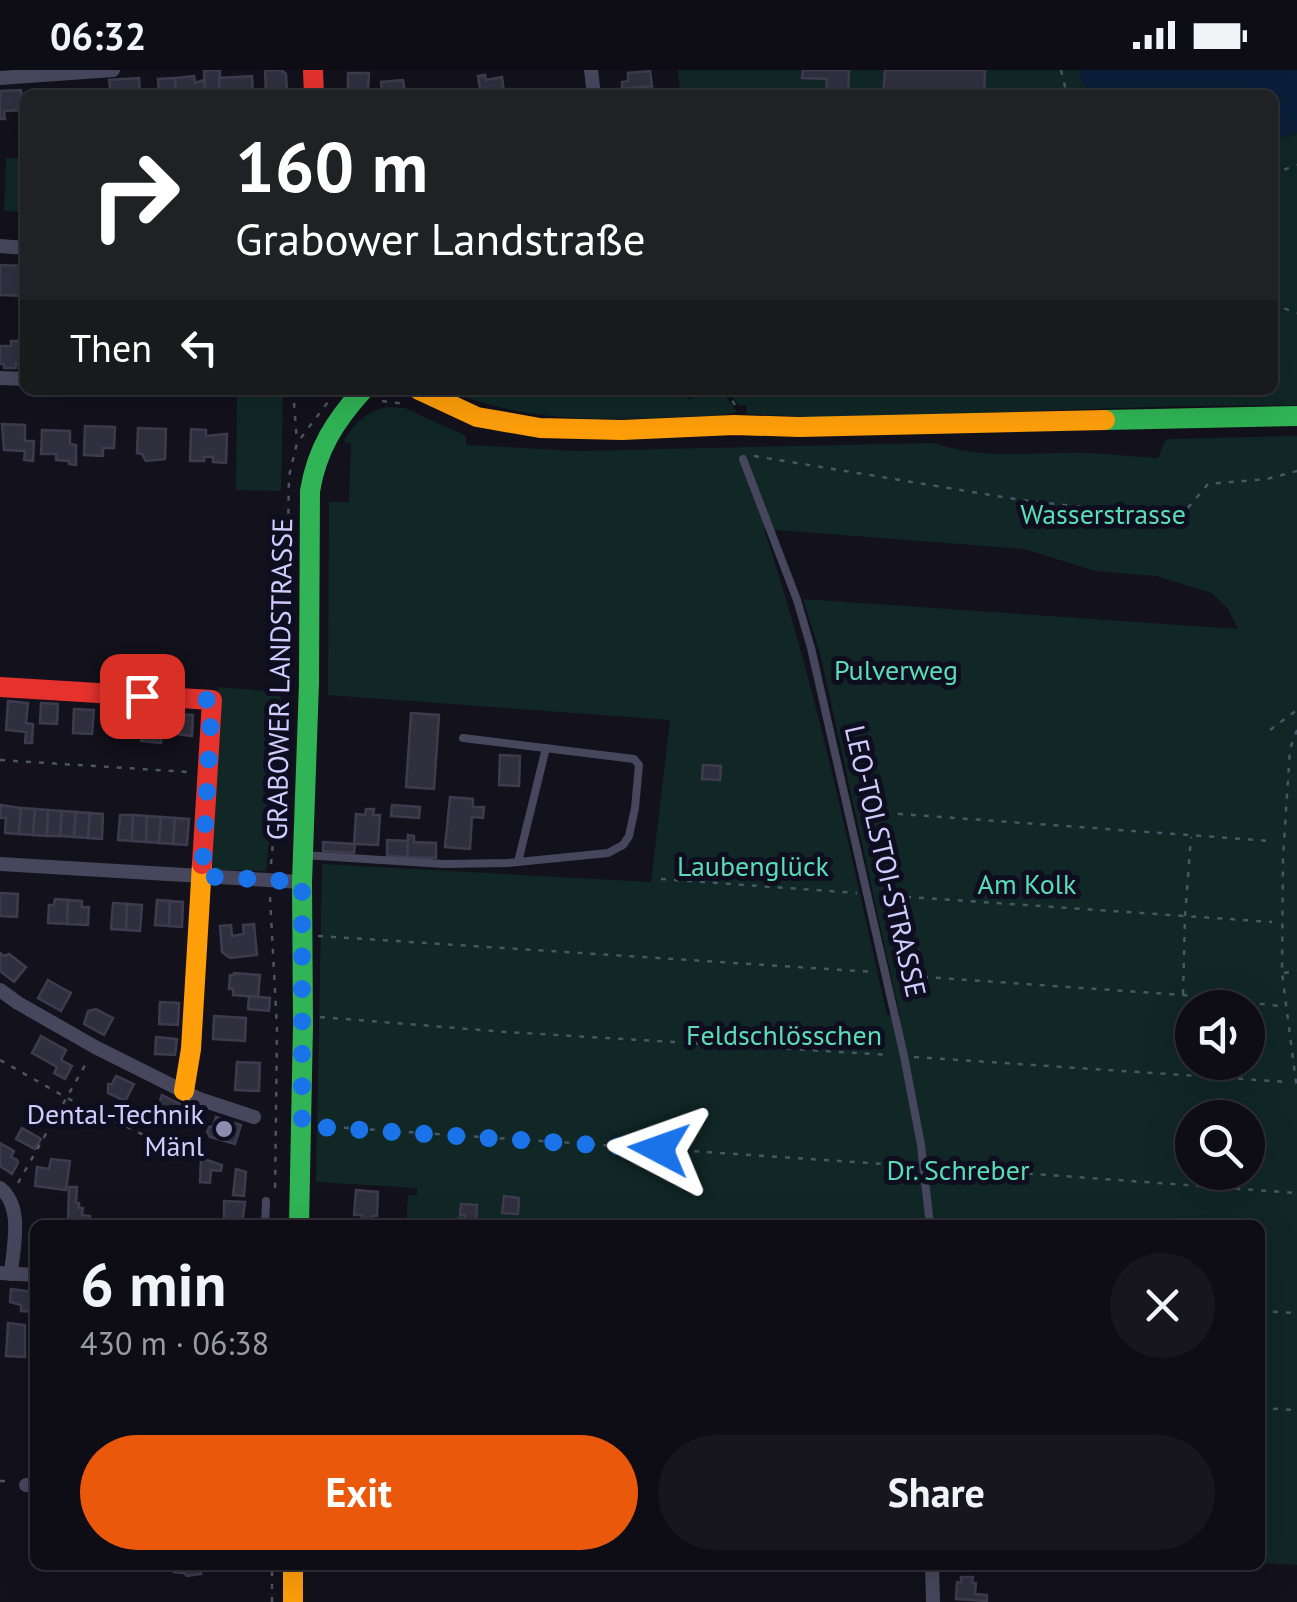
<!DOCTYPE html>
<meta charset="utf-8">
<style>
body{margin:0;font-family:"PT Sans",sans-serif;background:#17161e;color:#f1f3f6;height:100vh;display:flex;flex-direction:column;font-size:38px;white-space:nowrap}
*{box-sizing:border-box;margin:0}
p{font-size:32px;color:#9b9ca0}
.icon{flex:none;width:55px;height:55px;fill:none;stroke:currentColor;stroke-width:2;stroke-linecap:round;stroke-linejoin:round}
.map{position:relative;flex:1;overflow:hidden}
.drawer{position:absolute;left:30px;top:1150px;width:1235px;height:350px;display:flex;flex-direction:column;background:#0e0d15;border-radius:15px;box-shadow:0 10px 40px #0002,0 0 0 2px #2e2d34}
.drawer>*{flex:none}
.top-card{position:absolute;left:20px;top:20px;width:1258px;height:305px;border-radius:15px;box-shadow:0 10px 40px #0002,0 0 0 2px #2e2d34;background:#202124;color:#fff;overflow:hidden}
.controls{position:absolute;left:1175px;top:920px;display:grid;gap:20px}
.controls a{display:grid;place-items:center;width:90px;height:90px;border-radius:50%;background:#0e0d15;box-shadow:0 10px 40px #0002,0 0 0 2px #2e2d34;font-size:50px}
.pin{position:absolute;display:grid;place-items:center;width:85px;height:85px;color:#fff;margin:-42px;border-radius:20px;box-shadow:0 5px 15px #0006}
.me{position:absolute;width:110px;margin:-55px;rotate:274deg;stroke-linejoin:round;filter:drop-shadow(0 0 8px #0008)}
.turn{display:flex;align-items:center;gap:35px;height:210px;padding:0 50px;font-size:45px}
.turn .icon{width:130px;height:130px;stroke-width:2.5}
.turn b{display:block;font-size:70px;line-height:85px}
.then{display:flex;align-items:center;height:95px;padding:0 50px;background:#0003;gap:20px;font-size:38px}
.round{display:grid;place-items:center;flex:none;width:105px;height:105px;border-radius:52px;background:#17161e}
.head{display:flex;align-items:center;justify-content:space-between;height:170px;padding:0 50px}
h1{font-size:60px;font-weight:600;line-height:75px}
.action{display:flex;gap:20px;margin-top:auto;padding:20px 50px}
.action a{flex:1;height:115px;border-radius:60px;background:#ea580c;color:#fff;font-size:40px;font-weight:600;line-height:115px;text-align:center}
.action a+a{background:#17161e;color:#f1f3f6}
.status{display:flex;justify-content:space-between;align-items:center;height:70px;padding:0 50px;background:#0e0d15;direction:ltr}
.status svg{height:28px;fill:currentColor}
.map>svg:first-child{display:block}
.green{fill:#102726;fill-rule:evenodd}
.water{fill:#0b1e39}
.building{fill:#302f3e;stroke:#3e3b4f;stroke-width:2.5}
.lines{fill:none;stroke-linecap:round;stroke-linejoin:round}
.path{stroke:#485763;stroke-width:2.5;stroke-dasharray:5 8;stroke-linecap:butt}
.lane{stroke:#46475d;stroke-width:8}
.street{stroke:#46475d;stroke-width:14}
.fast{stroke:#30b455;stroke-width:20}
.slow{stroke:#ff9f0a;stroke-width:20}
.jam{stroke:#e5322d;stroke-width:20}
.route{stroke:#1a73e8;stroke-width:18;stroke-dasharray:0 32.4}
.poi-dot{fill:#8e8baf;stroke:#0f0d20;stroke-width:4}
.labels{text-anchor:middle;dominant-baseline:central;stroke-width:10;stroke-linejoin:round;paint-order:stroke}
.park-label{font-size:28px;fill:#5adcb5;stroke:#0f0d20}
.street-label{font-size:28px;fill:#d0cdfe;stroke:#0f0d20}
.poi-label{font-size:28px;fill:#d0cdfe;stroke:#0f0d20;text-anchor:end}
</style>
<div class="status"><b>06:32</b><svg viewBox="0 0 49 12"><path d="M0 12V9h3v3zM5 12V6h3v6zM10 12V3h3v9zM15 12V0h3v12zM26 1h20v11H26zM47 4h2v5h-2z"/></svg></div>
<div class="map">
<svg width="1297" height="1532" viewBox="0 0 1297 1532">
<rect width="100%" height="100%" fill="#12111c"/>
<!-- green -->
<g class="green">
<path d="M678 0H1080L1081 10 1092 25H680Z"/>
<path d="M1297 63V335L1179 336 830 348 747 344 746 335H738L728 320H1272L1273 70Z"/>
<path d="M6 88H25V142L4 141Z"/>
<path d="M448 320H683L689 330 704 320H721L737 342C719 347 696 346 676 347 599 351 520 352 448 320Z"/>
<path d="M237 323 283 325 281 421 236 420Z"/>
<path d="M387 337 405 338 466 366V375L578 381 933 373C988 391 1034 381 1088 383 1112 384 1135 387 1158 388L1166 369 1297 366V1495L1260 1493V1155H953L923 1150 861 1148 859 1155H406L408 1125H417V1118L316 1112 322 794 651 812 670 650 328 625 329 432H349L351 373 343 372C354 354 366 341 387 337ZM764 459 1024 479 1095 501 1156 506 1212 523 1228 539 1238 559 803 529 820 583 900 946 887 945C850 781 817 619 764 459ZM1192 938H1248V992H1192ZM1192 1048H1248V1102H1192Z"/>
<path d="M218 617 281 622 280 663 266 801 216 800 209 794Z"/>
</g>
<!-- water -->
<path class="water" d="M1080 0H1297V63L1273 70 1272 25H1092L1081 10Z"/>
<!-- building -->
<g class="building">
<path d="M204 0H220V25H205Z"/>
<path d="M265 0H282L286 4 287 22 266 23Z"/>
<path d="M803 0H849L848 25H826L827 9 802 8Z"/>
<path d="M885 0H985L984 25H883Z"/>
<path d="M650 1 652 16 622 19V12L628 11V3Z"/>
<path d="M348 3H369L368 20H348Z"/>
<path d="M485 5 486 10 502 7 504 23 507 22V25H481L478 6Z"/>
<path d="M194 6 195 13 204 10 205 25H176L175 8Z"/>
<path d="M252 6 253 24 220 25 219 8Z"/>
<path d="M139 8 140 25H111L109 10Z"/>
<path d="M175 8 176 25H159L158 9Z"/>
<path d="M403 10 405 23 382 25 381 12Z"/>
<path d="M652 16V23L638 25H609L608 20Z"/>
<path d="M21 20 23 40 4 41 5 49H0V21Z"/>
<path d="M0 195 24 196 23 226 0 225Z"/>
<path d="M11 271H25V294H16V298H4V294H0V276H11Z"/>
<path d="M2 354 25 355V371H34L33 391 24 390 25 381 4 380Z"/>
<path d="M85 356 115 357 114 378H103V386L84 385Z"/>
<path d="M138 358 166 359 165 389 146 391 142 384 137 383Z"/>
<path d="M191 359 206 360V366L227 364 226 393 213 392V387H204V391H190Z"/>
<path d="M42 360 70 361V374L76 375V395L69 394V391L56 390V384H41Z"/>
<path d="M8 631 28 633 26 653 33 654 32 673H25L26 662 6 660Z"/>
<path d="M41 633 58 634 57 654 40 653Z"/>
<path d="M104 637 130 639 128 663 109 662 110 650H103Z"/>
<path d="M74 639 94 640 92 664 73 663Z"/>
<path d="M411 643 439 645 434 719 406 717Z"/>
<path d="M143 644 162 646 161 673 141 671 142 662H144Z"/>
<path d="M176 644 193 645 192 666 175 664Z"/>
<path d="M500 685 520 686 519 716 499 715Z"/>
<path d="M703 695 721 696 720 710 702 709Z"/>
<path d="M450 727 473 729V737H484L483 748 472 747 470 779 445 777Z"/>
<path d="M1 735 21 738 19 764 5 763 6 748H0Z"/>
<path d="M392 735 420 737 419 748 391 746Z"/>
<path d="M21 738 35 739 33 765 19 764Z"/>
<path d="M35 739 48 740 47 766 33 765Z"/>
<path d="M366 739H374L373 745H380L378 775 354 774 356 744 365 745Z"/>
<path d="M48 740 62 741 60 766H47Z"/>
<path d="M62 741 76 742 74 767 60 766Z"/>
<path d="M76 742 90 743 88 768 74 767Z"/>
<path d="M90 743 103 744 102 769 88 768Z"/>
<path d="M120 745H133L132 771 118 770Z"/>
<path d="M133 745 147 746 146 772 132 771Z"/>
<path d="M147 746 161 747 159 773 146 772Z"/>
<path d="M161 747 175 748 173 774 159 773Z"/>
<path d="M175 748 189 749 187 775 173 774Z"/>
<path d="M408 765 414 766V772L436 773V788L407 787Z"/>
<path d="M387 770 408 771 407 787 387 786Z"/>
<path d="M323 772 355 774 354 783 323 781Z"/>
<path d="M0 823 18 824 17 847 0 846Z"/>
<path d="M55 829 68 830 67 854 48 853 49 835H54Z"/>
<path d="M68 830 82 831V837H89L88 855 67 854Z"/>
<path d="M157 830 170 831 169 856 155 855Z"/>
<path d="M170 831 183 832 182 857 169 856Z"/>
<path d="M113 833 127 834 126 860 111 859Z"/>
<path d="M127 834 142 835 140 861 126 860Z"/>
<path d="M254 854 257 885 230 888 222 882 220 856 231 855 232 866 244 864 243 855Z"/>
<path d="M0 883 4 886 9 884 26 897 14 912 0 901Z"/>
<path d="M234 903 260 905 258 927 233 925V919H229L230 905H234Z"/>
<path d="M48 910 71 923 61 941 38 928Z"/>
<path d="M249 926 270 928 269 941 248 939Z"/>
<path d="M160 932 179 933 178 955 159 954Z"/>
<path d="M96 939 113 948 104 965 84 954 88 941Z"/>
<path d="M214 946 246 948 245 971 213 969Z"/>
<path d="M41 966 66 980 61 990 72 996 65 1009 54 1003 57 997 32 983Z"/>
<path d="M156 967 177 969 175 985 155 984Z"/>
<path d="M237 992 260 993 259 1021 235 1020Z"/>
<path d="M116 1006 134 1014 125 1031 108 1023V1014H112Z"/>
<path d="M162 1025 186 1037 178 1055 168 1050 165 1056 152 1049 154 1043 152 1038 154 1033H159Z"/>
<path d="M216 1047 241 1055 235 1074 210 1067 207 1062 209 1057 213 1056Z"/>
<path d="M22 1058 41 1069 35 1079 16 1069Z"/>
<path d="M0 1073 14 1081 11 1087 17 1090 18 1093 12 1104 0 1096Z"/>
<path d="M201 1088 222 1095 221 1101 211 1100 210 1113 200 1112Z"/>
<path d="M51 1089 70 1091 66 1120 35 1116 37 1097 49 1099Z"/>
<path d="M236 1099 246 1102 244 1126 233 1125Z"/>
<path d="M69 1117H77L76 1133H79V1138H83L82 1145 90 1146V1155H68Z"/>
<path d="M356 1120 378 1122 377 1146H372L371 1152H361L362 1145H354Z"/>
<path d="M504 1126 519 1128 518 1144 502 1143Z"/>
<path d="M224 1131 245 1132 242 1155H224Z"/>
<path d="M461 1134 477 1135 476 1155H459V1148L465 1149V1145H460Z"/>
<path d="M11 1219 35 1222V1242L21 1241V1235L10 1232Z"/>
<path d="M8 1253 25 1255V1287L6 1286Z"/>
<path d="M173 1495H202L201 1504 187 1506 184 1503 174 1502Z"/>
<path d="M961 1507H973L972 1513H976L975 1524 987 1525V1531L956 1529 957 1512 961 1513Z"/>
</g>
<g class="lines">
<!-- path -->
<g class="path">
<path d="M1061 0 1067 25"/>
<path d="M1272 104 1297 95"/>
<path d="M1272 234 1297 243"/>
<path d="M293 320 297 372"/>
<path d="M725 320 735 335"/>
<path d="M382 331 405 334"/>
<path d="M754 386 1021 430 1169 447 1182 445 1208 414 1267 409 1297 401"/>
<path d="M1270 660 1297 640"/>
<path d="M1297 660 1290 679 1283 787 1282 903 1297 1020"/>
<path d="M0 690 188 702"/>
<path d="M859 741 1271 771"/>
<path d="M271 794 285 641 289 406 297 373 337 320"/>
<path d="M661 809 857 823"/>
<path d="M880 825 1272 852"/>
<path d="M270 827 277 958 275 1124"/>
<path d="M318 866 874 902"/>
<path d="M1284 903 1297 901"/>
<path d="M897 905 1183 925 1279 936"/>
<path d="M1183 924 1185 846 1191 767"/>
<path d="M320 947 506 962 891 985"/>
<path d="M914 987 1287 1012"/>
<path d="M0 990 67 1028 152 1069"/>
<path d="M318 1056 914 1096"/>
<path d="M937 1097 1297 1123"/>
<path d="M18 1113 88 990"/>
<path d="M1260 1241 1297 1243"/>
<path d="M1260 1338 1297 1340"/>
<path d="M0 1411H10"/>
<path d="M272 1532V1495"/>
</g>
<!-- lane -->
<g class="lane">
<path d="M743 389 797 530 811 578 904 986 921 1075 930 1155"/>
<path d="M303 785 444 794 507 793 608 783 623 775 629 766 635 738 639 695 634 689 463 668"/>
<path d="M518 792 546 678"/>
<path d="M265 1155 266 1131"/>
</g>
<!-- street -->
<g class="street">
<path d="M591 0 594 25"/>
<path d="M0 8 113 0"/>
<path d="M0 176 25 178"/>
<path d="M0 308 25 309"/>
<path d="M0 794 302 812"/>
<path d="M0 920 18 933 95 977 199 1029 254 1047"/>
<path d="M0 1118C24 1137 13 1177 11 1204"/>
<path d="M0 1203 35 1205"/>
<path d="M26 1415H35"/>
<path d="M932 1495 933 1532"/>
</g>
<!-- fast -->
<g class="fast">
<path d="M1105 350 1297 346"/>
<path d="M299 1155 303 955 302 812 309 613 310 421C317 379 335 351 363 320"/>
</g>
<!-- slow -->
<g class="slow">
<path d="M419 320 477 347 540 358 622 360 734 355 799 357 1105 350"/>
<path d="M184 1021 191 979 202 794"/>
<path d="M293 1495V1532"/>
</g>
<!-- jam -->
<g class="jam">
<path d="M313 0 314 25"/>
<path d="M0 617 212 630 202 794"/>
</g>
</g>
<g class="lines">
<!-- route -->
<path class="route" d="M142 626 212 630 202 806 302 812V1056L659 1079"/>
</g>
<!-- markers -->
<circle class="poi-dot" cx="224" cy="1059" r="10"/>
<g class="labels">
<!-- park labels -->
<g class="park-label">
<text x="1103" y="443">Wasserstrasse</text>
<text x="896" y="599">Pulverweg</text>
<text x="753" y="795">Laubenglück</text>
<text x="1027" y="813">Am Kolk</text>
<text x="784" y="964">Feldschlösschen</text>
<text x="958" y="1099">Dr. Schreber</text>
</g>
<!-- street labels -->
<g class="street-label">
<text transform="translate(279 609) rotate(-89)">GRABOWER LANDSTRASSE</text>
<text transform="translate(886 791) rotate(77)">LEO-TOLSTOI-STRASSE</text>
</g>
<!-- poi labels -->
<g class="poi-label">
<text x="204" y="1043">Dental-Technik<tspan x="204" dy="32">Mänl</tspan></text>
</g>
</g>
</svg>
<div class="controls">
<a><svg class="icon" aria-label="sound" viewBox="0 0 24 24"><path d="M4 9h4l5-4v14l-5-4H4zM17 9q2 3 0 6"/></svg></a>
<a><svg class="icon" aria-label="search" viewBox="0 0 24 24"><circle cx="10" cy="10" r="6"/><path d="M15 15l6 6"/></svg></a>
</div>
<div class="pin" style="left:142px;top:626px;background:#d93025"><svg class="icon" aria-label="arrive" viewBox="0 0 24 24"><path d="M6 21V4h12l-3 4 3 4H6"/></svg></div>
<svg class="me" style="left:659px;top:1079px" viewBox="-20 -20 40 40"><path d="M0-17L14 15 0 8-14 15z" fill="#1a73e8" stroke="#fff" stroke-width="4"/></svg>
<div class="top-card">
<div class="turn"><svg class="icon" aria-label="right" viewBox="0 0 24 24"><path d="M7 20v-9h11M14 6l5 5-5 5"/></svg><div><b>160 m</b>Grabower Landstraße</div></div>
<div class="then">Then<svg class="icon" aria-label="left" viewBox="0 0 24 24"><path d="M17 20v-9H6M10 6l-5 5 5 5"/></svg></div>
</div>
<section class="drawer">
<div class="head"><div><h1>6 min</h1><p>430 m · 06:38</p></div><a class="round"><svg class="icon" aria-label="close" viewBox="0 0 24 24"><path d="M6 6l12 12M18 6L6 18"/></svg></a></div>
<div class="action"><a>Exit</a><a>Share</a></div>
</section>
</div>
